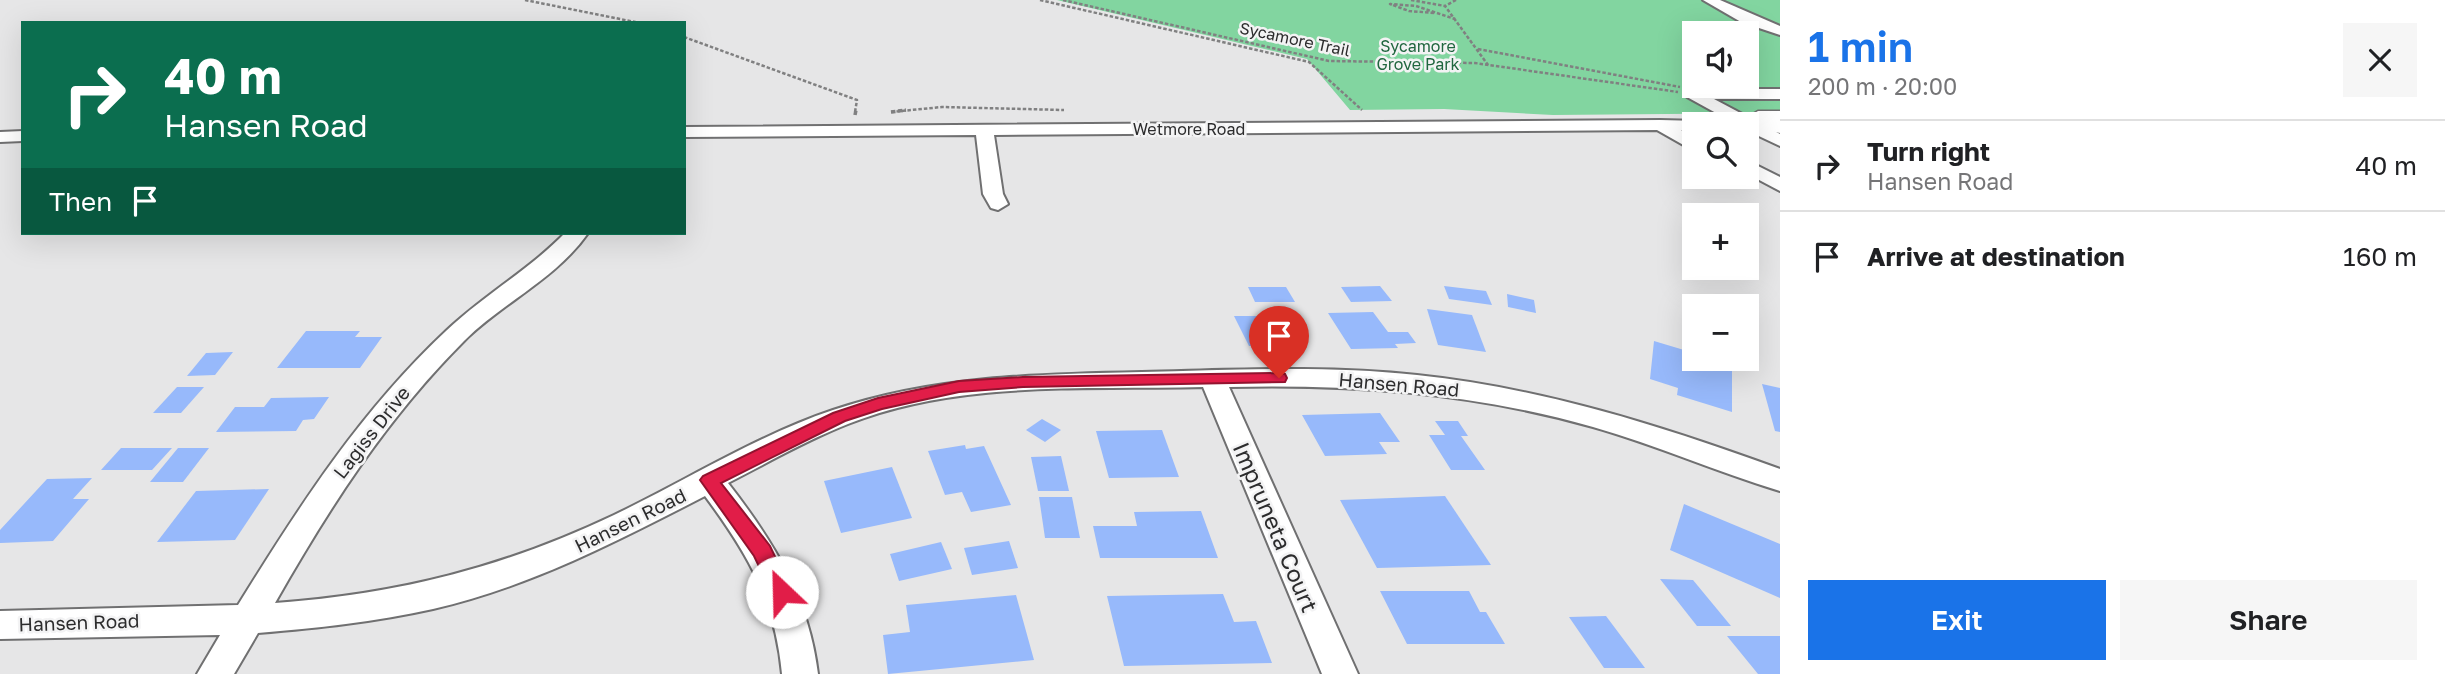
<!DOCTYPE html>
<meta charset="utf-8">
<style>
body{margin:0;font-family:"Golos Text",sans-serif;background:#f6f6f6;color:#202124;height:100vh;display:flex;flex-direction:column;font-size:26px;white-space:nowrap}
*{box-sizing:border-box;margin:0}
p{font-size:23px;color:#757577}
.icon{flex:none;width:38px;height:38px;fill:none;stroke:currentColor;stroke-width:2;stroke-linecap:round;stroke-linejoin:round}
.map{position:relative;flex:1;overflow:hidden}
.details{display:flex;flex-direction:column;background:#fff;width:665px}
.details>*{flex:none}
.guide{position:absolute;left:21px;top:21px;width:665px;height:214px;border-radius:0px;box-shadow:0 7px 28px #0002;background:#0b6e4f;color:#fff;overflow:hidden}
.fabs{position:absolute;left:1682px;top:21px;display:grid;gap:14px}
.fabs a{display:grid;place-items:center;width:77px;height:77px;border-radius:0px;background:#fff;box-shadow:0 7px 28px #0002;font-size:35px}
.pin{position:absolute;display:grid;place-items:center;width:60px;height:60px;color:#fff;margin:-72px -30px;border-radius:50% 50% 50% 0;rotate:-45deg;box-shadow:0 0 7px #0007}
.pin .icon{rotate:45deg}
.me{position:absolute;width:77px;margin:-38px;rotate:336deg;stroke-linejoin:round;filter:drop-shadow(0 0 5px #0008)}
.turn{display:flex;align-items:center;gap:24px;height:147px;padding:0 28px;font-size:32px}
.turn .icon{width:91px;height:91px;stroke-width:2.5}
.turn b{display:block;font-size:49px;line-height:60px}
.then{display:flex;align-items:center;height:66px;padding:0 28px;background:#0003;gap:14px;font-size:26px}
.round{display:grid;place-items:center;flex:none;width:74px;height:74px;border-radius:0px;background:#f6f6f6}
.head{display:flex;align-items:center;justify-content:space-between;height:119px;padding:0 28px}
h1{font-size:42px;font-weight:600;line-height:52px;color:#1a73e8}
.button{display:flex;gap:14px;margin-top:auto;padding:14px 28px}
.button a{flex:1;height:80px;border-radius:0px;background:#1a73e8;color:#fff;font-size:28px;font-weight:600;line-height:80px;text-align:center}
.button a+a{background:#f6f6f6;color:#202124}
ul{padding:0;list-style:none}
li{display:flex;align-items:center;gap:21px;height:91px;padding:0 28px;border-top:2px solid #e0e0e0}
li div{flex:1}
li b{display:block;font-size:26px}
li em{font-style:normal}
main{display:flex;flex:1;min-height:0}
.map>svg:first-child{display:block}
.green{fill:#82d5a0;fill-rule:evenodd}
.building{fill:#97b9fb}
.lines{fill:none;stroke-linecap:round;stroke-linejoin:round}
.minor-casing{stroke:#707071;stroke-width:4}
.major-casing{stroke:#707071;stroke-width:3}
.path-far1{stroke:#808081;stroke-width:2.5;stroke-dasharray:3.5 2;stroke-linecap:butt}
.path{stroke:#808081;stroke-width:3.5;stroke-dasharray:4.5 2.5;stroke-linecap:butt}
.minor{fill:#fff;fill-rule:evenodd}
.major{fill:#fff;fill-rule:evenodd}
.route{fill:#e11d48;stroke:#92132f;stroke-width:2}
.labels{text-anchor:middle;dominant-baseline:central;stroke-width:5;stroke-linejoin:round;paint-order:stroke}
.far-street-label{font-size:16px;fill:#2c2c2d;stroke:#f3f3f4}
.far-park-label{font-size:16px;fill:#20663f;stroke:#f3f3f4}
.street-label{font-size:19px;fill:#2c2c2d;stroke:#f3f3f4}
.near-street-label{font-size:23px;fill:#2c2c2d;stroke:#f3f3f4}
</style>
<main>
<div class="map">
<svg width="1780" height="674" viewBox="0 0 1780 674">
<rect width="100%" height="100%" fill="#e6e6e7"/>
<!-- green -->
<path class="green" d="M1057 0H1780V113L1553 115 1444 109 1350 110 1307 59ZM1694 33H1746V86H1694Z"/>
<!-- building -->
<g class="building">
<path d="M1380 286 1392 301 1351 302 1341 287Z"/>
<path d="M1444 286 1486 291 1492 305 1449 299Z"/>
<path d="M1248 287H1286L1295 302H1255Z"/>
<path d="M1507 294 1534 300 1536 313 1508 307Z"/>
<path d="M1427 309 1472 315 1486 352 1438 345Z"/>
<path d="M1373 312 1388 332H1408L1416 343 1395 344 1398 348 1351 349 1328 313Z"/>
<path d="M1234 316H1285L1302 346H1249Z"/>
<path d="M306 331H360L355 337H382L360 368H277Z"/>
<path d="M1654 341 1694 353V359H1715L1732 364V412L1677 395 1678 388 1650 379Z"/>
<path d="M233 352 215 375 187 376 206 353Z"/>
<path d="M1762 384 1780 388V432L1775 431Z"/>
<path d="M177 387H204L181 413H153Z"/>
<path d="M329 397 314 419 303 420 296 431 216 432 235 407H264L271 398Z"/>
<path d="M1380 413 1400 442H1379L1387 454 1325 456 1302 415Z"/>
<path d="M1042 419 1061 430 1045 442 1026 430Z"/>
<path d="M1435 421H1458L1468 436H1461L1485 470H1451L1429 435H1445Z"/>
<path d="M1162 430 1179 477 1109 478 1096 431Z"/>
<path d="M965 445 966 449 984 446 1011 505 971 512 962 492 945 495 928 451Z"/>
<path d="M121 448H172L152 470H101Z"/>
<path d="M178 448H209L183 482H150Z"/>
<path d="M1061 456 1069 491H1038L1031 457Z"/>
<path d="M892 467 912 518 841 533 824 481Z"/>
<path d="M92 478 73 499H89L53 541 0 543V530L47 479Z"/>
<path d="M269 489 235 540 157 542 196 491Z"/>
<path d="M1445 496 1491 565 1377 568 1340 500Z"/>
<path d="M1039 497H1072L1080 538H1045Z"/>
<path d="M1684 504 1780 544V598L1670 550Z"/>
<path d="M1201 511 1218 558H1100L1093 526H1137L1134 512Z"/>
<path d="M1009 541 1018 568 972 575 964 548Z"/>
<path d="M941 542 952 569 899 581 890 554Z"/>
<path d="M1660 579 1693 580 1731 626H1697Z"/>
<path d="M1380 591H1469L1480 612H1486L1505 644H1407Z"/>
<path d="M1223 594 1234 622 1256 621 1272 663 1124 666 1107 596Z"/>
<path d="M1016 595 1034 660 888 674 883 635 910 632 906 605Z"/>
<path d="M1606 616 1645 668H1604L1569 617Z"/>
<path d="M1727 636H1780V674H1758Z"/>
</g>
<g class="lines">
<defs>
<g id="minor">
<path d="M1703 0H1720L1780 26V35L1741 22Z"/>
<path d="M1693 89H1780V99H1714L1780 134V146L1746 130V124H1736L1687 97V91Z"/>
<path d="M1660 120 1700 121 1702 124H1694V130H1681L1694 138V151L1657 130 994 135 1003 194 1008 204 998 210 991 208 983 194 976 135 684 137V127Z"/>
<path d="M23 131V141L0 142V132Z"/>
<path d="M1746 160 1780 177V191L1746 173Z"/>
<path d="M565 233H588C556 279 502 303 464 341 386 419 329 508 275 603 398 594 502 568 614 515 685 481 758 435 833 410 933 376 1038 374 1142 372 1234 370 1326 365 1417 375 1542 388 1662 426 1780 469V491C1717 472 1657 445 1593 427 1473 393 1354 384 1229 387L1358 674H1322L1203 387C1087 390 958 380 848 424 807 440 767 463 728 483 774 542 809 599 818 674H782C775 600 748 554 705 496 618 541 529 587 433 609 375 622 317 628 258 633L234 674H197L220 635 0 639V611L238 605C300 505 360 412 446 331 484 295 529 270 565 233Z"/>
</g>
<path id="major" d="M1758 111H1780V133L1752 127 1748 117Z"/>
</defs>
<!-- minor casing -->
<use href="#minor" class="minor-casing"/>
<!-- major casing -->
<use href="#major" class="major-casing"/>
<!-- path-far1 -->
<g class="path-far1">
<path d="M525 0 640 23"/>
<path d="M1040 0 1309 62 1362 110"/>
<path d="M1063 0 1329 61 1475 63 1678 92"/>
<path d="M1411 0 1445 6"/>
<path d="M1456 0 1445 6 1488 65"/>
<path d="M1434 13 1409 11 1390 4 1416 6 1455 19"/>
<path d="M684 37 857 100 855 112"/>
<path d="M1478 49 1680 87"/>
<path d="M891 112 942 107 1064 110"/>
</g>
<!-- path -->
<g class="path">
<path d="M891 112 906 110"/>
<path d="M855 115 856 110"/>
</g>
<!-- minor -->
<use href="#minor" class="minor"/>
<!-- major -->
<use href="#major" class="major"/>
</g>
<!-- route -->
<path class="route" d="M1279 373 1285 374 1287 378 1285 382 1023 387 959 392 882 409 845 421 721 483 770 546 792 592 789 598 782 601 774 598 754 556 700 480 703 476 833 413 878 398 959 381 1023 377Z"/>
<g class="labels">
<!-- far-street labels -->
<g class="far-street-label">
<text transform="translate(1295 39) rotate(12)">Sycamore Trail</text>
<text x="1189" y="129">Wetmore Road</text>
</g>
<!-- far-park labels -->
<g class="far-park-label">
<text x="1418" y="46">Sycamore<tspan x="1418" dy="18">Grove Park</tspan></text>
</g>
<!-- street labels -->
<g class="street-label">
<text transform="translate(1399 384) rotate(5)">Hansen Road</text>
<text transform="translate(371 432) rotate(-52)">Lagiss Drive</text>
<text transform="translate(630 520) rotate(-26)">Hansen Road</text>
<text transform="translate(79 622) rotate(-2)">Hansen Road</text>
</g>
<!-- near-street labels -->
<g class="near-street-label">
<text transform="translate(1276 527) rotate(67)">Impruneta Court</text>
</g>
</g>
</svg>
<div class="fabs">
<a><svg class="icon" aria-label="sound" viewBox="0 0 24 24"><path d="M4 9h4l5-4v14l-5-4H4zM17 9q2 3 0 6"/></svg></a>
<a><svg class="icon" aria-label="search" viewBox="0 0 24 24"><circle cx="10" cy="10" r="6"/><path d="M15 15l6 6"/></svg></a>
<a>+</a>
<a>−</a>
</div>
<div class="pin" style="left:1279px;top:378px;background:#d93025"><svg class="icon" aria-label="arrive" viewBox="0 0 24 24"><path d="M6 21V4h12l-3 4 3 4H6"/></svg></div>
<svg class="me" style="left:782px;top:592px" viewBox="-20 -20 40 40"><circle r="19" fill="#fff"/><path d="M0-13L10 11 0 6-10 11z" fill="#e11d48"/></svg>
<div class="guide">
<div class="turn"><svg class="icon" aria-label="right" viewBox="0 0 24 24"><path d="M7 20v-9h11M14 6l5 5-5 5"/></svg><div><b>40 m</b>Hansen Road</div></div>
<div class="then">Then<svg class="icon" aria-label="arrive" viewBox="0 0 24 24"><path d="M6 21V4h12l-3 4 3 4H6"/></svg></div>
</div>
</div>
<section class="details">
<div class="head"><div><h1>1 min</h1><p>200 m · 20:00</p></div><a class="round"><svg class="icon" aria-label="close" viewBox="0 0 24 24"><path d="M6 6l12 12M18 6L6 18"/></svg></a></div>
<ul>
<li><svg class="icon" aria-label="right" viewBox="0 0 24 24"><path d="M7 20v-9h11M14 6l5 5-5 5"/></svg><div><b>Turn right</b><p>Hansen Road</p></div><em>40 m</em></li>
<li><svg class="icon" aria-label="arrive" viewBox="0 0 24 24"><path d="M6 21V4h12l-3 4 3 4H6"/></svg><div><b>Arrive at destination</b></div><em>160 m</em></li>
</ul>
<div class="button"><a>Exit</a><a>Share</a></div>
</section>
</main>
